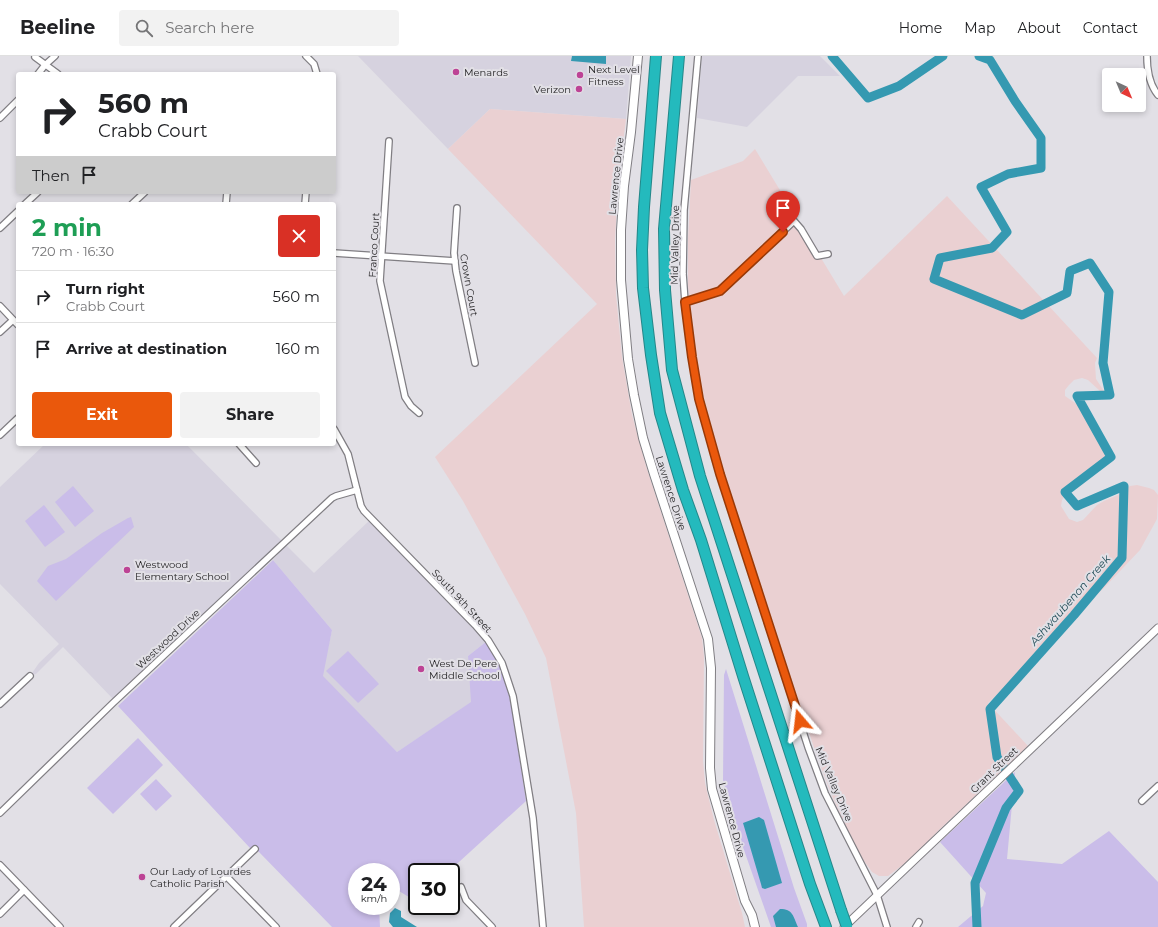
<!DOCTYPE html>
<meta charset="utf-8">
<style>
body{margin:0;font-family:Montserrat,sans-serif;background:#f2f2f2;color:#202124;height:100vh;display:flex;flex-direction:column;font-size:15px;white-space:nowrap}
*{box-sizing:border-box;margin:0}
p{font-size:13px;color:#757577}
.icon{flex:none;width:22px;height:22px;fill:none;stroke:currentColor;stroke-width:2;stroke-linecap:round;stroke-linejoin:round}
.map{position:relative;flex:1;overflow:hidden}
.sheet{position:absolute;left:16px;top:146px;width:320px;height:244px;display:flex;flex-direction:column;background:#fff;border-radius:4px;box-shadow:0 2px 6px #0003}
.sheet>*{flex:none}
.hud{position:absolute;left:16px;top:16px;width:320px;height:122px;border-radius:4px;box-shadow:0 2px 6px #0003;background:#fff;color:#202124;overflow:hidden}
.needle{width:26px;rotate:136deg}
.buttons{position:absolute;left:1102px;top:12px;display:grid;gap:8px}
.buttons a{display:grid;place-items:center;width:44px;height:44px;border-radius:4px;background:#fff;box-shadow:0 2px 6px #0003;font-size:20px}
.speed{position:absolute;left:348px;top:807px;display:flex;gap:8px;font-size:20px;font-weight:700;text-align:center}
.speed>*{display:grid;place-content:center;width:52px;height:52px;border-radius:50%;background:#fff;box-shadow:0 2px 6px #0003;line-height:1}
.speed small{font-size:10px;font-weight:400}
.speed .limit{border:2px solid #111;border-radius:6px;background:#fff;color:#111}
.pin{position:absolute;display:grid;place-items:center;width:34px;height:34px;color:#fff;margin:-41px -17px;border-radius:50% 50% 50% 0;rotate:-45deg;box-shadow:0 0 4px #0007}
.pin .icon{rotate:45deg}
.me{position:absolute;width:44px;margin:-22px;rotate:343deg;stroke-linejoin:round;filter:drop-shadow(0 0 3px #0008)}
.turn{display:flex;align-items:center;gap:14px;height:84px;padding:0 16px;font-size:18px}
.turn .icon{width:52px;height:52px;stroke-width:2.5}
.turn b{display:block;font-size:28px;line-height:34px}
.then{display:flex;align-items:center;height:38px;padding:0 16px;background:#0003;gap:8px;font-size:15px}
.round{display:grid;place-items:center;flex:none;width:42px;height:42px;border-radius:4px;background:#f2f2f2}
.head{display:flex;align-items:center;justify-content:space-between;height:68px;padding:0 16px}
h1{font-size:24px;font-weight:700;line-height:30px;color:#1e9e55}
.primary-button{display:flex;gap:8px;margin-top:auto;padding:8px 16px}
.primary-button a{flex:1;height:46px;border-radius:4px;background:#ea580c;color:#fff;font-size:16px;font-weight:700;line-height:46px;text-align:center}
.primary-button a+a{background:#f2f2f2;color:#202124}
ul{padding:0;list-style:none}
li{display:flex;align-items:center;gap:12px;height:52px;padding:0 16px;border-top:1px solid #e0e0e0}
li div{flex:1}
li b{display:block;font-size:15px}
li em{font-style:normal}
header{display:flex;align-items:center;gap:24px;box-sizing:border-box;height:56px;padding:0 20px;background:#fff;border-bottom:1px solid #e0e0e0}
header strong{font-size:19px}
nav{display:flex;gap:22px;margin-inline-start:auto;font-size:14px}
.search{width:280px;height:36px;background:#f2f2f2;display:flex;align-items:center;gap:10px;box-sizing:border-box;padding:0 14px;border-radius:4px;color:#757577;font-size:15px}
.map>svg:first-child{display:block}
.built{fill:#d6d2df}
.industrial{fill:#ead0d2}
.green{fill:#cabde9}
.water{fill:#3599b1}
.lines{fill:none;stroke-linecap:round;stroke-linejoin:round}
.river{stroke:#3599b1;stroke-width:9}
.minor-casing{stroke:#807e83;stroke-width:8}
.tertiary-casing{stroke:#807e83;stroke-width:9}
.secondary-casing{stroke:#807e83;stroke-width:10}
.motorway-casing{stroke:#258789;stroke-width:12}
.minor{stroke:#fff;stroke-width:5.5}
.tertiary{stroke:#fff;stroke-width:7}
.secondary{stroke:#fff;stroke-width:8}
.motorway{stroke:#24babd;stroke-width:10}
.motorway-bridge-casing{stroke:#258789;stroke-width:12;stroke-linecap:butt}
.motorway-bridge{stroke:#24babd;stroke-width:10}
.route-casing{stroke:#983908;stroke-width:10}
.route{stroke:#ea580c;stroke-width:7}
.poi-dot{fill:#bd4395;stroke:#e2e0e6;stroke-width:1.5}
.labels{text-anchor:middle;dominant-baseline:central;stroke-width:4;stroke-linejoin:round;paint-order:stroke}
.poi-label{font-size:10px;fill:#282729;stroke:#e2e0e6;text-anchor:start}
.street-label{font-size:10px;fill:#282729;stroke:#e2e0e6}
.water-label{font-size:11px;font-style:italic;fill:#204b56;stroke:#e2e0e6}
</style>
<header>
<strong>Beeline</strong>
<div class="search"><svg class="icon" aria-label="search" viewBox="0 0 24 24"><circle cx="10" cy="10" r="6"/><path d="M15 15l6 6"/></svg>Search here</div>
<nav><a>Home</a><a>Map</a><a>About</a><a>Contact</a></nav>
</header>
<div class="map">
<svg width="1158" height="871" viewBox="0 0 1158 871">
<rect width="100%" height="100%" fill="#e2e0e6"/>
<!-- built -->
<g class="built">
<path d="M358 0H631L626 63 490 53 448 93Z"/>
<path d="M702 0H820L840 20H798L747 71 697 62Z"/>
<path d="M45 388H186L283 486 114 644 63 591 36 618 30 620 39 607 59 588 0 528V431Z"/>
<path d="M370 464 487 585 468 600 472 646 397 696 322 620 332 574 273 504 286 489 314 517Z"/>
</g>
<!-- industrial -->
<g class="industrial">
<path d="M490 53 626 63 618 126 615 184 616 239 622 301 632 359 646 410 702 582 704 601 703 705 705 727 714 764 742 857 745 871H584L576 757 546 602 525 558 463 445 435 401 597 248 448 93Z"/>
<path d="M755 93 844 240 947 140 1097 302 1095 307 1096 323 1104 335 1103 336 1100 335 1088 324 1082 322 1074 324 1069 329 1065 334V340L1078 349 1083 354 1108 398V401L1107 404 1093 412 1077 425 1065 439 1062 444 1061 450 1069 463 1077 466 1083 464 1097 449 1104 445 1118 439 1130 430 1137 429 1149 432 1154 434 1158 439 1157 463 1140 494 1104 532 1049 582 1003 633 988 647 1028 690 939 774 912 802 888 820H879L872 816 859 798 832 740 819 706 772 568 719 400 696 310 688 229V184L691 124 743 105Z"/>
</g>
<!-- green -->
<g class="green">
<path d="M73 430 94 455 75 471 55 446Z"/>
<path d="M44 449 65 476 45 491 25 465Z"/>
<path d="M131 461 134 471 56 545 37 525 48 510 66 503 102 477 128 462Z"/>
<path d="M273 504 332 574 323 620 397 696 471 646 468 600 487 585 500 607 505 621 512 653 526 745 448 816H417V846L399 835 391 832V816H357V850H379L380 871H332L259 796 250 792 118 650Z"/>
<path d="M348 595 379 628 358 647 326 615Z"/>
<path d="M726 613 794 832 807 868V871H771L738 777 723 724 724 619Z"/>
<path d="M138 682 163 709 113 758 87 732Z"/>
<path d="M1015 716 1007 803 1062 808 1109 775 1158 826V871H958L983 850 986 837 940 786Z"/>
<path d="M156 723 172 740 156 755 140 738Z"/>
</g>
<!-- water -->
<g class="water">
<path d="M572 0H606V8L571 5Z"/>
<path d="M759 761 764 764 782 827 765 833 762 832 761 828 743 767Z"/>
<path d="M395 852 401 855V861L417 871H393L389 866 390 857Z"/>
<path d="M780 853C793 853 793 860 798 871H776L773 860Z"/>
</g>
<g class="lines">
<!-- river -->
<g class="river">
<path d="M832 0 868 42 899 30 943 0"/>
<path d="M977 871 975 827 1006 752 1019 735 997 701 990 653 1074 559 1122 502 1124 430 1077 450 1065 436 1111 401 1077 340 1110 339 1103 307 1109 236 1090 207 1070 215 1067 237 1022 259 934 223 940 202 992 192 1007 176 981 131 1008 118 1041 112V82L1015 45 990 4 979 0"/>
</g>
<defs>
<g id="minor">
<path d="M306 0 314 8 317 18"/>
<path d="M698 0 684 154 683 218 685 246 692 301 699 343 720 418 808 691 825 737 877 839 887 871"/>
<path d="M1147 0C1147 14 1149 28 1158 39"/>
<path d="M35 1 58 18"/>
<path d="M38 18 45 9 55 0"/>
<path d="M0 62 18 44"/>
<path d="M389 85 380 225 405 341 411 350 419 357"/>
<path d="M25 148 38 136"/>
<path d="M132 148 145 136"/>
<path d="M226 148 227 136"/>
<path d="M305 148 306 136"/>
<path d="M457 152 454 197 456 215 475 307"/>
<path d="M0 172 18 155"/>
<path d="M334 197 455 205"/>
<path d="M685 246 720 235 794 165 801 173 817 200 828 198"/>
<path d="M0 250 18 269"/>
<path d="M0 276 13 264"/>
<path d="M334 373 348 398 361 450 364 455 475 569 488 584 502 607 513 640 533 762 543 871"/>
<path d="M0 379 18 362"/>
<path d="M239 388 256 407"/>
<path d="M0 648 30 620"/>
<path d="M1142 745 1158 730"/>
<path d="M0 757 113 647 332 442 336 440 357 434"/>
<path d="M0 809 60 871"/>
<path d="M226 820 276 871"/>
<path d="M461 831 466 844 492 871"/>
<path d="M0 858 24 834"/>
<path d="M174 871 255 793"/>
<path d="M916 871 919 866"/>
</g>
<path id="tertiary" d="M844 871 1158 572"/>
<path id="secondary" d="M638 0 631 76 624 130 621 174V224L628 303 634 339 643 382 654 418 708 583 711 612 710 712 712 733 745 845 752 859 755 871"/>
<g id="motorway">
<path d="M656 0 644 151 642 194 643 232 651 299 660 357 683 434 701 484 743 620 810 828 826 871"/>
<path d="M679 0 664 173 665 234 672 314 700 420 841 854"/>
</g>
</defs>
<!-- minor casing -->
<use href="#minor" class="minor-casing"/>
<!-- tertiary casing -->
<use href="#tertiary" class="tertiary-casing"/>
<!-- secondary casing -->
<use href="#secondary" class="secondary-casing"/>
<!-- motorway casing -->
<use href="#motorway" class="motorway-casing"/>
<!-- minor -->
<use href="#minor" class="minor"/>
<!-- tertiary -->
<use href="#tertiary" class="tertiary"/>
<!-- secondary -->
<use href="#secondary" class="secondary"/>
<!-- motorway -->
<use href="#motorway" class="motorway"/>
<defs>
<path id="motorway-bridge" d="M841 854 847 871"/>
</defs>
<!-- motorway-bridge casing -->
<use href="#motorway-bridge" class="motorway-bridge-casing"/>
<!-- motorway-bridge -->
<use href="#motorway-bridge" class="motorway-bridge"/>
</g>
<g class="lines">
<defs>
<path id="route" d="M783 176 720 235 685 246 692 301 699 343 720 418 800 665"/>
</defs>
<!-- route casing -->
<use href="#route" class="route-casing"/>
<!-- route -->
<use href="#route" class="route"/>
</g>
<!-- markers -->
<g class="poi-dot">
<circle cx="456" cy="16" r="4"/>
<circle cx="580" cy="19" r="4"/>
<circle cx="579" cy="33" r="4"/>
<circle cx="127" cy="514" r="4"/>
<circle cx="421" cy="613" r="4"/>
<circle cx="142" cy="821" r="4"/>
</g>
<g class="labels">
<!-- poi labels -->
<g class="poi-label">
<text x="588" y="13">Next Level<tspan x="588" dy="12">Fitness</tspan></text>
<text x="464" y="16">Menards</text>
<text x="571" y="33" text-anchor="end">Verizon</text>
<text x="135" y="508">Westwood<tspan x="135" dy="12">Elementary School</tspan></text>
<text x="429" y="607">West De Pere<tspan x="429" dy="12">Middle School</tspan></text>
<text x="150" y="815">Our Lady of Lourdes<tspan x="150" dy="12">Catholic Parish</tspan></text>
</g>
<!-- street labels -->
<g class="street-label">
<text transform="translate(616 120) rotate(-84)">Lawrence Drive</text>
<text transform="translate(374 189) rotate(-87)">Franco Court</text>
<text transform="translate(675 189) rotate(-89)">Mid Valley Drive</text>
<text transform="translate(469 229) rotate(80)">Crown Court</text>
<text transform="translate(671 437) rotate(72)">Lawrence Drive</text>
<text transform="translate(462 545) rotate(47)">South 9th Street</text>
<text transform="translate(168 583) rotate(-43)">Westwood Drive</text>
<text transform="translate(994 714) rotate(-44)">Grant Street</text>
<text transform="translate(834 728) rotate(67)">Mid Valley Drive</text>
<text transform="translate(732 764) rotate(75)">Lawrence Drive</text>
</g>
<!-- water labels -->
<g class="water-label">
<text transform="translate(1070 544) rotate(-49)">Ashwaubenon Creek</text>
</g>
</g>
</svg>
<div class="buttons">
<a><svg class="needle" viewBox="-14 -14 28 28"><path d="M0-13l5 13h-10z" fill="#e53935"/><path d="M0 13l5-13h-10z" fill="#757577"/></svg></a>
</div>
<div class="speed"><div>24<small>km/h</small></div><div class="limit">30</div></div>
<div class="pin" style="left:783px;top:176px;background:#d93025"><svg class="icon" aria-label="arrive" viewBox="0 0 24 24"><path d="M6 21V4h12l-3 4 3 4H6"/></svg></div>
<svg class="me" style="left:800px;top:665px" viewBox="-20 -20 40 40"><path d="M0-17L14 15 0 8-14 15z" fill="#ea580c" stroke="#fff" stroke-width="4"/></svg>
<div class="hud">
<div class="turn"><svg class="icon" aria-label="right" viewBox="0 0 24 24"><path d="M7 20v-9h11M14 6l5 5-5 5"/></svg><div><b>560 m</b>Crabb Court</div></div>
<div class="then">Then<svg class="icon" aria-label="arrive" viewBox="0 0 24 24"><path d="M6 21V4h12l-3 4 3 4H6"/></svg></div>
</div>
<section class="sheet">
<div class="head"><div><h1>2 min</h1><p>720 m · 16:30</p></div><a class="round" style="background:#d93025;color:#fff"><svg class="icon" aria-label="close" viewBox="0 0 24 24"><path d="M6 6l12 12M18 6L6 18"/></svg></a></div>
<ul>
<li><svg class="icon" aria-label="right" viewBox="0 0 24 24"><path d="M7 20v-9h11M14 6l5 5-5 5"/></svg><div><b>Turn right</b><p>Crabb Court</p></div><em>560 m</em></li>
<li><svg class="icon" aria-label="arrive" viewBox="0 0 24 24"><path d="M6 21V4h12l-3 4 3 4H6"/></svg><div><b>Arrive at destination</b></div><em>160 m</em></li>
</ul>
<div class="primary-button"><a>Exit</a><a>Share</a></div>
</section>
</div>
